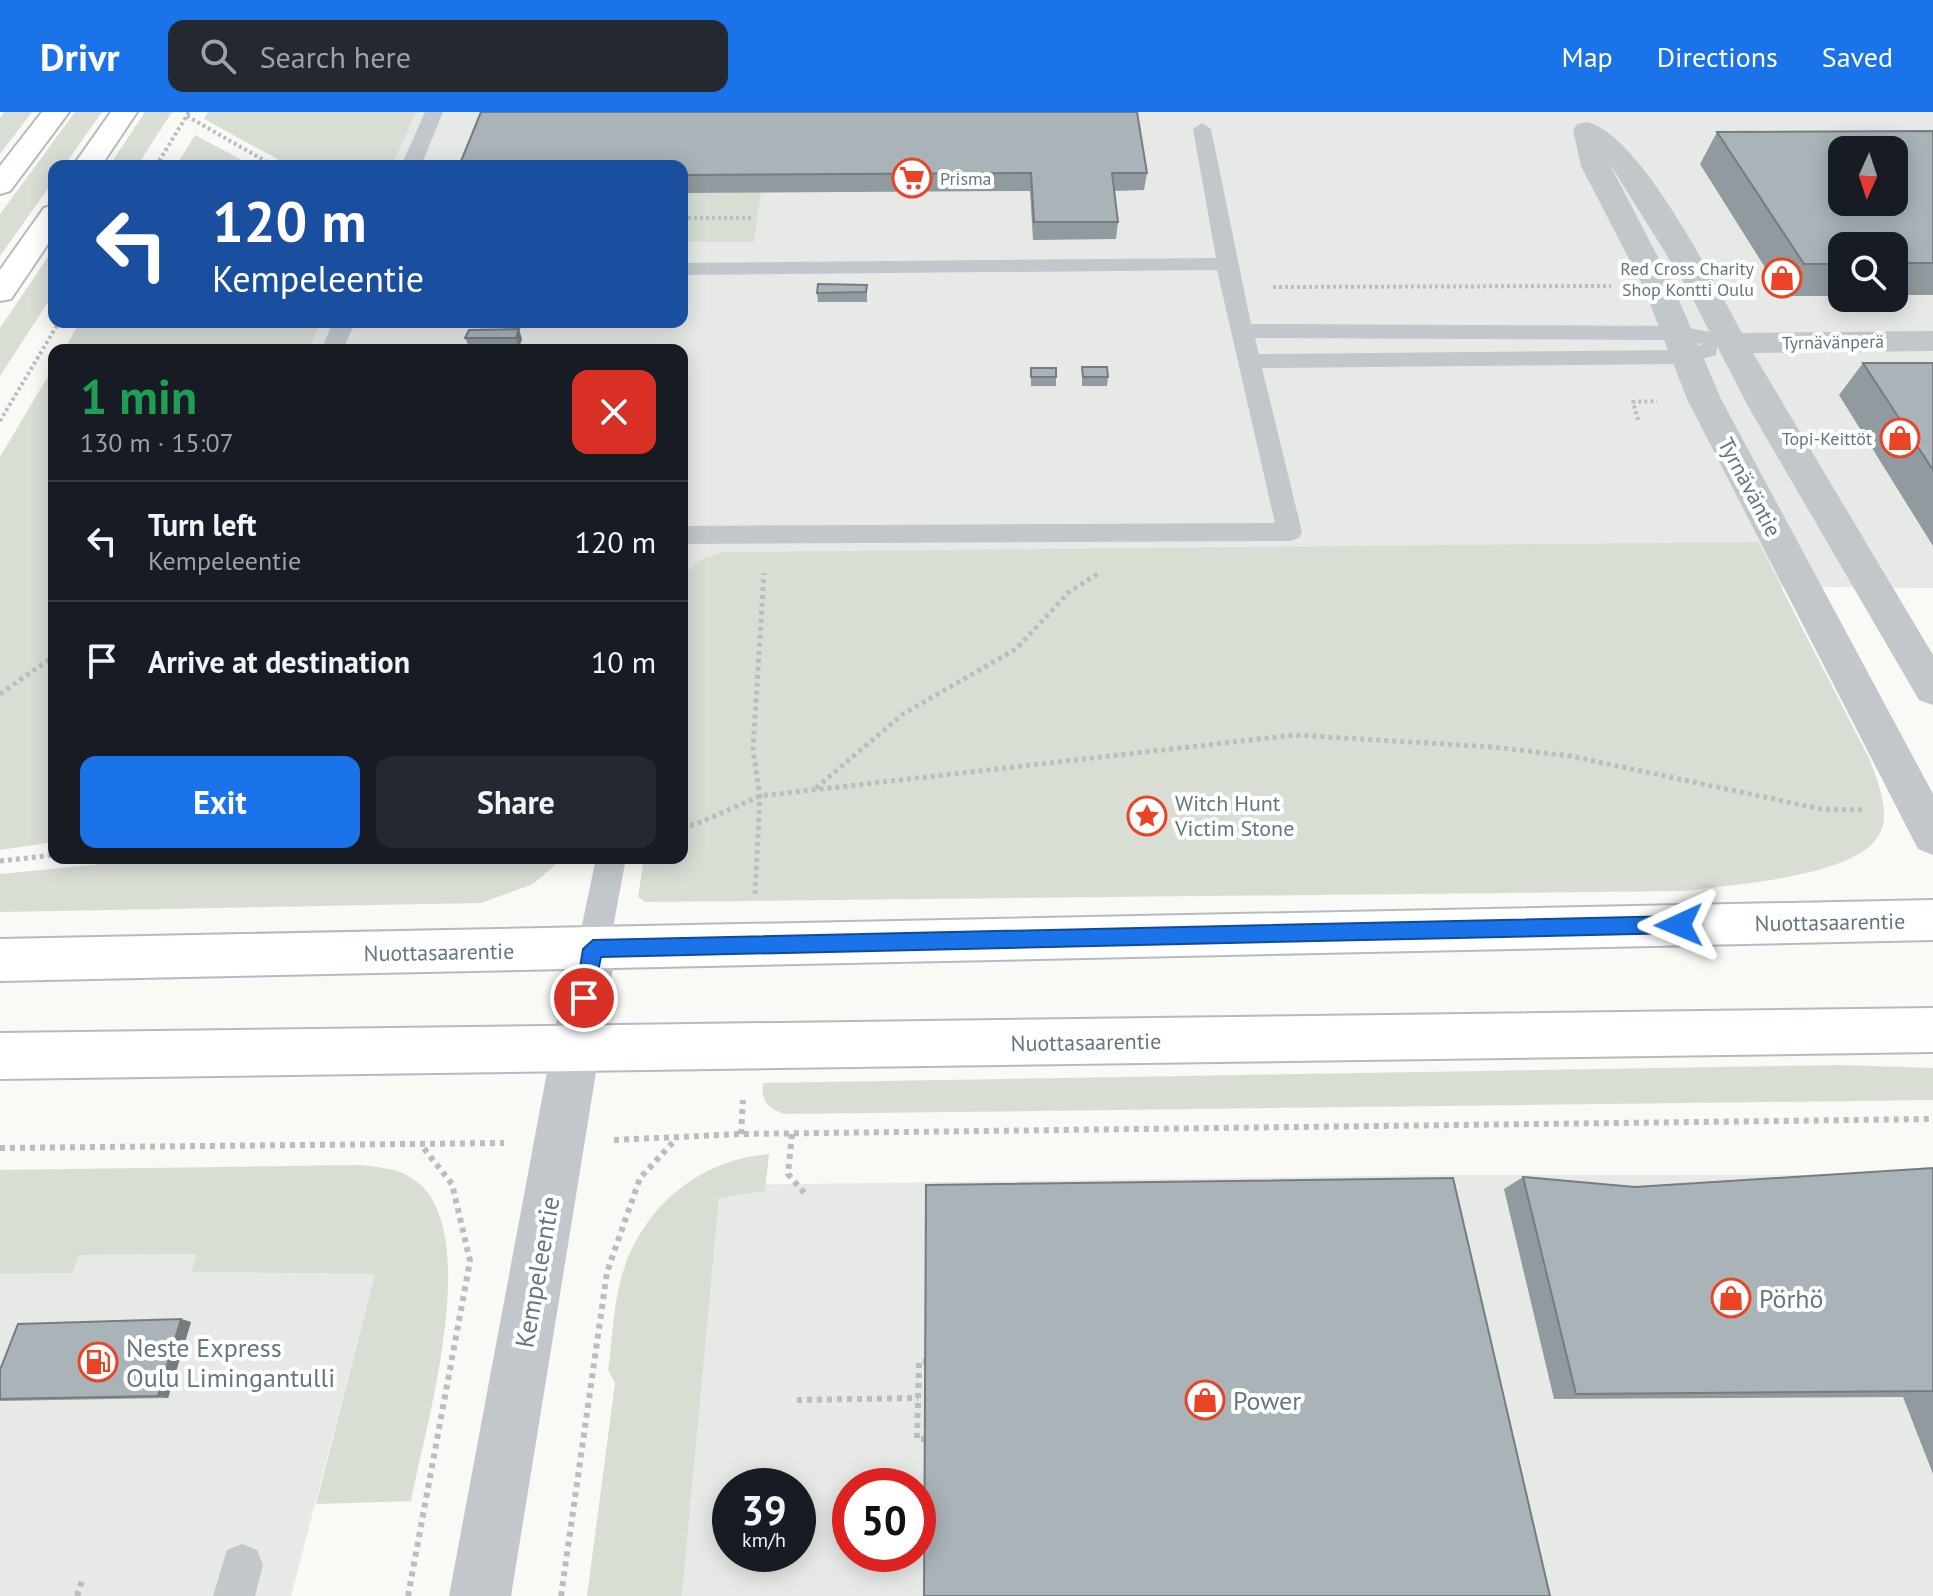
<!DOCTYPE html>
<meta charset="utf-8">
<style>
body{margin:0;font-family:"PT Sans",sans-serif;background:#242831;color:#f1f3f6;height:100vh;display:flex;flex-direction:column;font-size:30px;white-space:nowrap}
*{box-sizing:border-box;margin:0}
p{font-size:26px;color:#9ea1a6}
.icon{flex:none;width:44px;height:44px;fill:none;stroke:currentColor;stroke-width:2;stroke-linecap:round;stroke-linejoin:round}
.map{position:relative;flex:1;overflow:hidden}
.side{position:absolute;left:48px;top:232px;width:640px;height:520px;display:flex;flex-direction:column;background:#171b24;border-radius:16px;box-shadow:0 4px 20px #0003}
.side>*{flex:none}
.top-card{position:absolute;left:48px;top:48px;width:640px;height:168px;border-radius:16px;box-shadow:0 4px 20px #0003;background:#1a4fa0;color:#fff;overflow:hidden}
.needle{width:52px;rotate:183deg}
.controls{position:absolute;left:1828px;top:24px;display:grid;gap:16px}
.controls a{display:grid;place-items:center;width:80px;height:80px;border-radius:16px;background:#171b24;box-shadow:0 4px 20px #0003;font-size:40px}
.speed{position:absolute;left:712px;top:1356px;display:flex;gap:16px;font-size:40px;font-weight:700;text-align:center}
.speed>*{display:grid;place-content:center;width:104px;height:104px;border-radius:50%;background:#171b24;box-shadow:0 4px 20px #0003;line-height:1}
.speed small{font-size:20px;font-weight:400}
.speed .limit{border:12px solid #d22;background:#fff;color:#111}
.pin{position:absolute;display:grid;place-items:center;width:68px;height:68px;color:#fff;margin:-34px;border:4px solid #fff;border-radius:50%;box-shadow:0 2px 8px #0007}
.me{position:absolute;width:88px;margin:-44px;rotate:269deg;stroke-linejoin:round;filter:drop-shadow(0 0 6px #0008)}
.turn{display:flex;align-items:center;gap:28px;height:168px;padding:0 32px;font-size:36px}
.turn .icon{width:104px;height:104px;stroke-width:2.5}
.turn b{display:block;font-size:56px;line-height:68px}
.round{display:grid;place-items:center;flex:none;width:84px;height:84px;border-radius:16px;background:#242831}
.head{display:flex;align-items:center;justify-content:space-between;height:136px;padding:0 32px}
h1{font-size:48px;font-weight:700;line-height:60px;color:#1e9e55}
.action{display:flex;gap:16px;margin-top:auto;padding:16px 32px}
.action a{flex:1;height:92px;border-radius:16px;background:#1a73e8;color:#fff;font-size:32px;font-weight:700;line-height:92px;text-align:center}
.action a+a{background:#242831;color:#f1f3f6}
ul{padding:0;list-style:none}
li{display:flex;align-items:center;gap:24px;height:120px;padding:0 32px;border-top:2px solid #363941}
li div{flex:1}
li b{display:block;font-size:30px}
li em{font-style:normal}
header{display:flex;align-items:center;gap:48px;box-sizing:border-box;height:112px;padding:0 40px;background:#1a73e8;color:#fff}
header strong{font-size:38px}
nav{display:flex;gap:44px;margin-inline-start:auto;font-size:28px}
.search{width:560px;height:72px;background:#242831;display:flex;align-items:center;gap:20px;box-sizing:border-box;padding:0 28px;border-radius:16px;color:#9ea1a6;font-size:30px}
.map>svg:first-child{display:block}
.built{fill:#e7e9e7;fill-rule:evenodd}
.green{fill:#d9ded5}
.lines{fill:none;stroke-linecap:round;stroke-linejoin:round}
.secondary-casing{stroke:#b4bbbf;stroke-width:4}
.primary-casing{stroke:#b5bbbf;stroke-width:4}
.path-far2{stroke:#babec1;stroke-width:4;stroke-dasharray:3 3;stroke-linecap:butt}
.path-far1{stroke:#babec1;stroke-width:5;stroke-dasharray:4 4;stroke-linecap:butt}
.path{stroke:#babec1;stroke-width:6;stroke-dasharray:5 5;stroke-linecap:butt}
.lane{fill:#c2c7cb;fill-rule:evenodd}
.street{fill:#c2c7cb;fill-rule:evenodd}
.secondary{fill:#fff;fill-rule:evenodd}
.primary{fill:#fff;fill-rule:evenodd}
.wall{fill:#919a9e}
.shaded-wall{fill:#767d81}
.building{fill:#a9b3b8;stroke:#767d81;stroke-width:2;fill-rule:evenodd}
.route{fill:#1a73e8;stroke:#114b97;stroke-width:2}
.labels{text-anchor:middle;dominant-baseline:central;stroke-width:8;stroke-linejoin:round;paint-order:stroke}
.far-poi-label{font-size:18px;fill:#637782;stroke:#fff;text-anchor:end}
.far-street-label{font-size:18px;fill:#637782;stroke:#fff}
.street-label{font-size:22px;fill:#637782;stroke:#fff}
.poi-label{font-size:22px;fill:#637782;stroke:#fff;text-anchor:start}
.near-street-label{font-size:26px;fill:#637782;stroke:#fff}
.near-poi-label{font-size:26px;fill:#637782;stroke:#fff;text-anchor:start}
</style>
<header>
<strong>Drivr</strong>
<div class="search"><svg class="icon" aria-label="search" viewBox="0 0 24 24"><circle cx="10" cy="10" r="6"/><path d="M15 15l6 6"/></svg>Search here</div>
<nav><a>Map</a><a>Directions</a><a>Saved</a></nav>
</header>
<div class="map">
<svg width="1933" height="1484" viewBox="0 0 1933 1484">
<rect width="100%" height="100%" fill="#f9f9f6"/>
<!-- built -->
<g class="built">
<path d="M402 0H1933V476L682 463V238H295L308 210H682V54H378ZM1842 38H1894V90H1842ZM1842 134H1894V186H1842Z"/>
<path d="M1445 1063H1933V1484H682L720 1073ZM730 1374H798V1442H730ZM850 1374H918V1442H850Z"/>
<path d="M198 1142 192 1160 375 1162 291 1484H0V1162L71 1161 79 1143Z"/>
</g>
<!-- green -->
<g class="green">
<path d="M4 0H32L0 42V6Z"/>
<path d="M75 0H102L64 54H54V68L0 144V102Z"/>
<path d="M145 0H172L137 54H109Z"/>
<path d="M208 0H416L392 54H290L204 7Z"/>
<path d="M195 23 253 54H176Z"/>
<path d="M761 80 754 130H682V81Z"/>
<path d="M54 136V181L0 264V216Z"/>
<path d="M80 210H321L308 238H64Z"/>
<path d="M54 254V730L0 738V345Z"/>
<path d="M1758 430 1870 648C1877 669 1890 697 1881 719 1862 766 1730 772 1685 779L645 790 638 785 644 746H682V470C689 451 705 445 724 440Z"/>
<path d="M162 746H563L533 772 481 791 0 800V762Z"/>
<path d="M1841 953 1933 956V988L784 1002C767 996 761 989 763 971Z"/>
<path d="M769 1042 765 1079 719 1086 682 1484H587L615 1271 608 1258C613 1225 613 1186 625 1154 647 1091 703 1047 769 1042Z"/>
<path d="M358 1053C378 1055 399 1056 416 1069 484 1120 425 1317 411 1389L316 1392 375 1162 191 1160 197 1142 79 1143 72 1161 0 1162V1058Z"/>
</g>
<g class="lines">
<defs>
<g id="secondary">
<path d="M1933 788V828L0 869V827Z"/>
<path d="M1933 896V940L0 967V921Z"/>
</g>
<g id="primary">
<path d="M42 0H69L10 79 0 82V54Z"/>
<path d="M111 0H137L101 54H73Z"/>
<path d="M54 93V123L11 187 0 189V158L44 96Z"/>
</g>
</defs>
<!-- secondary casing -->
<use href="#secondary" class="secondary-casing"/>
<!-- primary casing -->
<use href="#primary" class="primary-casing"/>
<!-- path-far2 -->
<g class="path-far2">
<path d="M187 4 274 54"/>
<path d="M156 54 189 0"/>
<path d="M682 106H753"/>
<path d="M1273 175 1611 174"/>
<path d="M1638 308 1633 290 1657 289"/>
<path d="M0 309 59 210"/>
</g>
<!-- path-far1 -->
<g class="path-far1">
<path d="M0 582 54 544"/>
<path d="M816 676 903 602 1016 537 1069 480 1099 461"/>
<path d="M682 713H694L760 684 1294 623 1493 635 1570 644 1821 697 1864 698"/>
<path d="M0 749 54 743"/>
<path d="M755 782 760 684 753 638 764 461"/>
</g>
<!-- path -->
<g class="path">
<path d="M741 1022 743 988"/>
<path d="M792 1022 788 1062 807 1084"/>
<path d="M614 1028 741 1022 1933 1007"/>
<path d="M0 1036 504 1031"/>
<path d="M797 1288 918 1286"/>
<path d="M926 1327H917L919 1250 927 1249"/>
<path d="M77 1484 83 1465"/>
<path d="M408 1484 470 1149 452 1072 422 1034"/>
<path d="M561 1484 607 1160 640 1066 676 1027"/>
</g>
<!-- lane -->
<g class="lane">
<path d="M425 0H443L421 54H401Z"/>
<path d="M1202 11 1211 17 1251 212 1677 214 1733 224 1744 231 1733 238 1717 235 1716 243 1685 252 1262 256 1302 420 1299 426 1290 429 682 432V414L1275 411 1217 158 682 163V151L1216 146 1193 17ZM1255 226 1677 228 1703 232 1684 238 1259 242Z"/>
<path d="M333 210H355L343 238H321Z"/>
<path d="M596 746H626L609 837 604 847 593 851 582 847 577 837Z"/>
<path d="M242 1432 257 1438 263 1453 255 1484H213L227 1438Z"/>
</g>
<!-- street -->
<g class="street">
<path d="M1587 10C1641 23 1714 170 1742 221L1933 219V239L1753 241 1933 543V593L1919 588 1749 296 1686 174 1608 49 1673 174 1721 287 1933 682V743L1918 737 1687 287 1643 174 1581 54 1573 18 1577 12Z"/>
<path d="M593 816 609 822 616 837 511 1484H449L570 837 577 822Z"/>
</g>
<!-- secondary -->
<use href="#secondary" class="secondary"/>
<!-- primary -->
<use href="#primary" class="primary"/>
</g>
<!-- wall -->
<g class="wall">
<path d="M1933 19V183H1894V134H1842V184H1783L1700 52 1717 20Z"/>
<path d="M682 54 1147 61 1144 78 1114 79 1118 110 1116 127 1033 128 1030 79 682 81Z"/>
<path d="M867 173V190H818L817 181Z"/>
<path d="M465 226 522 227 519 235H469Z"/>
<path d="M1863 251H1933V434L1839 283Z"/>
<path d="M1082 255 1108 265 1107 274H1082Z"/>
<path d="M1031 256 1056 265V274H1031Z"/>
<path d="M1933 1056V1362L1903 1285 1554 1287 1504 1077 1523 1065 1635 1075Z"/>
<path d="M181 1207 191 1210 168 1286 0 1289V1258Z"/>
</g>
<!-- shaded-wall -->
<g class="shaded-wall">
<path d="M519 217 522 227 519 235 516 226Z"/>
<path d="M181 1207 191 1210 168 1286 158 1284Z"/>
</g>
<!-- building -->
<g class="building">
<path d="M481 0H1137L1147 61H1112L1118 110H1034L1031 61 682 63V54H459Z"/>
<path d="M1933 19V151H1894V134H1842V152H1804L1717 20ZM1842 38H1894V90H1842Z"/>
<path d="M818 172 867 173 866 180 817 181Z"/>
<path d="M519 217 516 226H465L469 218Z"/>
<path d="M1863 251H1933V358Z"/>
<path d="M1082 255H1107L1108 265H1083Z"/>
<rect x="1031" y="256" width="25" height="9"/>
<path d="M1933 1056V1279L1576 1282 1523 1065 1635 1075Z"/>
<path d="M1453 1066 1550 1484H924L926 1073Z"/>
<path d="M181 1207 158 1284 0 1287V1258L18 1212Z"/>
</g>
<!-- route -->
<path class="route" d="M1679 804 1688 813 1679 821 601 845 591 892H577L575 886 583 837 593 828Z"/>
<!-- icons -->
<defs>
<symbol id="supermarket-ring" viewBox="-11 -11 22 22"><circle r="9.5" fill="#fff" stroke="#ea4325" stroke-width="1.5"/><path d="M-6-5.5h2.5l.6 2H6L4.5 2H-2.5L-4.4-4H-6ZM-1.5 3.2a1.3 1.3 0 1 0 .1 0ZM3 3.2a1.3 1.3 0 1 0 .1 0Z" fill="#ea4325"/></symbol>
<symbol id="shop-ring" viewBox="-11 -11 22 22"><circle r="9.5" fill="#fff" stroke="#ea4325" stroke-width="1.5"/><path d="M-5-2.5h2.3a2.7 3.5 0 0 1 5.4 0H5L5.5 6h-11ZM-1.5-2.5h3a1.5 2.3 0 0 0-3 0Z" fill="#ea4325"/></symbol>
<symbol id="sight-ring" viewBox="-11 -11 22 22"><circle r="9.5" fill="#fff" stroke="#ea4325" stroke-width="1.5"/><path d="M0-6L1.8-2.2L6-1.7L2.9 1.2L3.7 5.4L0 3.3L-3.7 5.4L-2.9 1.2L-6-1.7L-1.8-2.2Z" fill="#ea4325"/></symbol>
<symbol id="fuel-ring" viewBox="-11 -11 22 22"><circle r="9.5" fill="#fff" stroke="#ea4325" stroke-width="1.5"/><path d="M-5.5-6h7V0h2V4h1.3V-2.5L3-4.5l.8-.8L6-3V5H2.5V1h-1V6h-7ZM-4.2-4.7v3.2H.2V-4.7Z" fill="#ea4325"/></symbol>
</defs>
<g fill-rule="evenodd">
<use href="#supermarket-ring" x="890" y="44" width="44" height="44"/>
<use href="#shop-ring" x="1760" y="144" width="44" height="44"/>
<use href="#shop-ring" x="1878" y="304" width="44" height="44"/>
<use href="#sight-ring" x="1125" y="682" width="44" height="44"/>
<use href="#shop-ring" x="1709" y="1164" width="44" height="44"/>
<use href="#fuel-ring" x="76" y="1228" width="44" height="44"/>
<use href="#shop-ring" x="1183" y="1266" width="44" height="44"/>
</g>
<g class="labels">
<!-- far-poi labels -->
<g class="far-poi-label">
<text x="940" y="66" text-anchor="start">Prisma</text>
<text x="1754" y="156">Red Cross Charity<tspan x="1754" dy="21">Shop Kontti Oulu</tspan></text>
<text x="1872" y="326">Topi-Keittöt</text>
</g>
<!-- far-street labels -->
<g class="far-street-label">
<text transform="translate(1833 230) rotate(-1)">Tyrnävänperä</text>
</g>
<!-- street labels -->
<g class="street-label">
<text transform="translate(1750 375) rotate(62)">Tyrnäväntie</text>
<text transform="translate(1830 810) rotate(-1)">Nuottasaarentie</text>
<text transform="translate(439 840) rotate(-1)">Nuottasaarentie</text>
<text transform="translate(1086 930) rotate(-1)">Nuottasaarentie</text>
</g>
<!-- poi labels -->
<g class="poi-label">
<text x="1175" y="691">Witch Hunt<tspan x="1175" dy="25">Victim Stone</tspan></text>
</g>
<!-- near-street labels -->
<g class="near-street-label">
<text transform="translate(537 1160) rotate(-80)">Kempeleentie</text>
</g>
<!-- near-poi labels -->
<g class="near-poi-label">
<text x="1759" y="1186">Pörhö</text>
<text x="126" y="1235">Neste Express<tspan x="126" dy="30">Oulu Limingantulli</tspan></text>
<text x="1233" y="1288">Power</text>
</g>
</g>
</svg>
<div class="controls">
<a><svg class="needle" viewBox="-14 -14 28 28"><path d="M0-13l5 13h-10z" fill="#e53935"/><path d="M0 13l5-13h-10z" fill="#9ea1a6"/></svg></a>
<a><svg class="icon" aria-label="search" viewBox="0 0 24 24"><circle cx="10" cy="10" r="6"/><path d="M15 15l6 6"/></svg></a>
</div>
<div class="speed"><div>39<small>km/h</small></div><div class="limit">50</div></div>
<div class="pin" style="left:584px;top:886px;background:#d93025"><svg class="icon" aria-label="arrive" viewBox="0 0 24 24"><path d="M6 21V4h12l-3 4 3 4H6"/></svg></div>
<svg class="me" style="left:1679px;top:813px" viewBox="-20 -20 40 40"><path d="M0-17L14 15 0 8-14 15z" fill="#1a73e8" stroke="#fff" stroke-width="4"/></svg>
<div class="top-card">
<div class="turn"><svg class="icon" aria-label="left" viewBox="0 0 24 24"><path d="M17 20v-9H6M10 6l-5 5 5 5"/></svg><div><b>120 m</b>Kempeleentie</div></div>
</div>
<section class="side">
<div class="head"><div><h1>1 min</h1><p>130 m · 15:07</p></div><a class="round" style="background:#d93025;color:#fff"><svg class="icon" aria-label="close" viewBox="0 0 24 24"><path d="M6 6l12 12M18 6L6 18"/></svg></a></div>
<ul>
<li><svg class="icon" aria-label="left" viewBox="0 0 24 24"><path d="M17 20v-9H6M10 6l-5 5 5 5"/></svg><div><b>Turn left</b><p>Kempeleentie</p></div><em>120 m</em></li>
<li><svg class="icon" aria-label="arrive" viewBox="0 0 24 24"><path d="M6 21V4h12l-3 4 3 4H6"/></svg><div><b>Arrive at destination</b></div><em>10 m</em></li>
</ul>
<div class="action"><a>Exit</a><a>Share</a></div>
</section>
</div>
